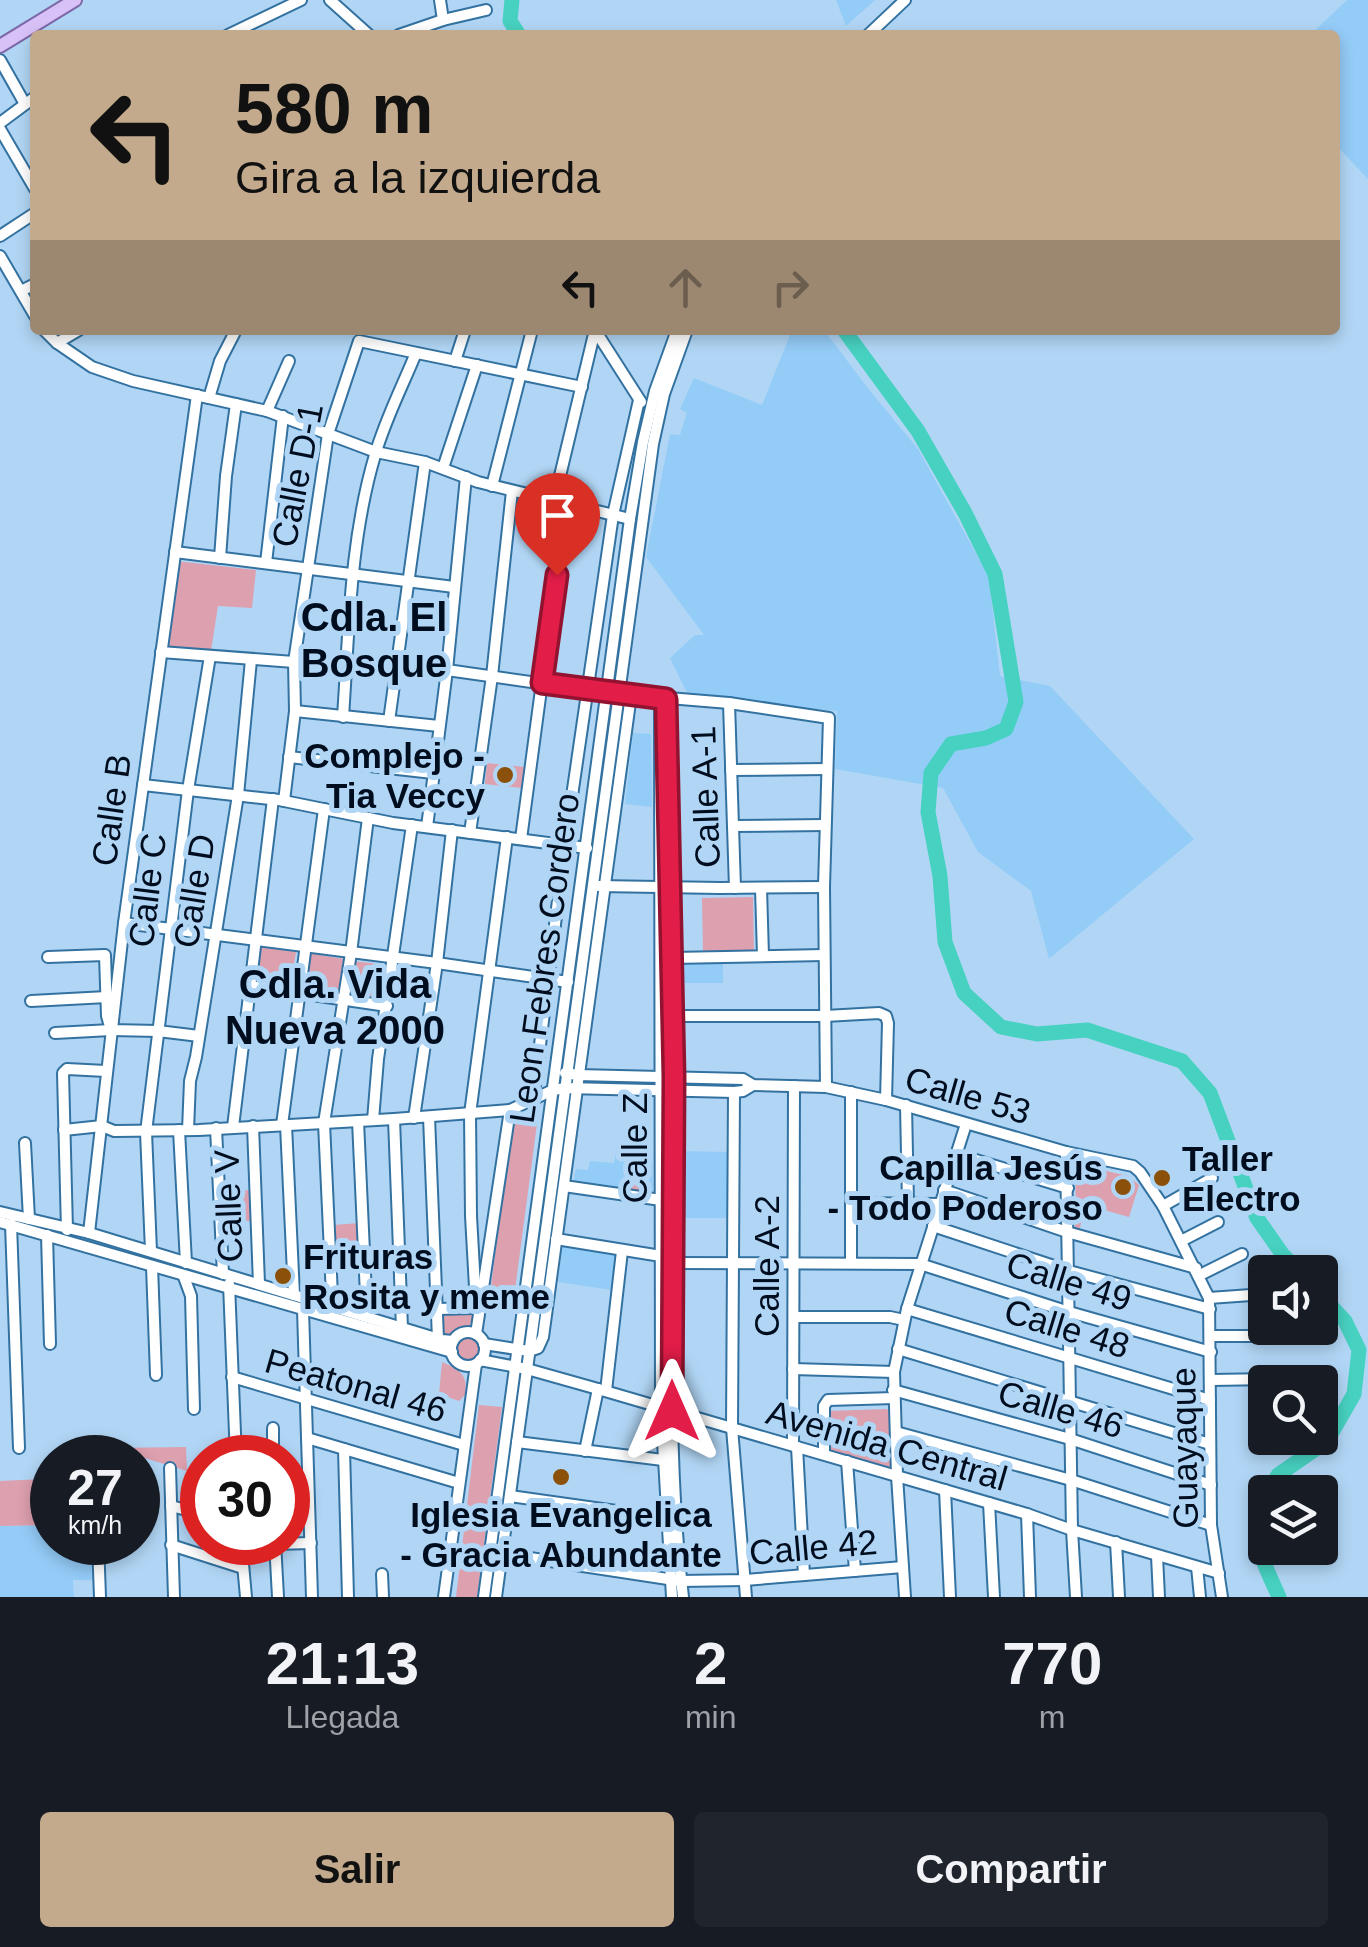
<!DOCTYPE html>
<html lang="es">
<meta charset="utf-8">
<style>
body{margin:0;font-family:Helvetica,sans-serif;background:#20242c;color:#f1f3f6;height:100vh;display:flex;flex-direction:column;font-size:38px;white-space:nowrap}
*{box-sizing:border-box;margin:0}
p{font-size:32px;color:#9ea1a6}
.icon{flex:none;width:55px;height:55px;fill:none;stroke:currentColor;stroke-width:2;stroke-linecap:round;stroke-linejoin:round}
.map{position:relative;height:1597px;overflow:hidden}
.panel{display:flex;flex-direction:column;background:#171b24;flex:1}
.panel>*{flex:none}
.hud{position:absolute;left:30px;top:30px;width:1310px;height:305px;border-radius:10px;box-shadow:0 5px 15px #0003;background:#c3aa8c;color:#111;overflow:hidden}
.fabs{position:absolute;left:1248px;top:1255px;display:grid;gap:20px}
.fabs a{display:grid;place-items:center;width:90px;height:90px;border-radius:10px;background:#171b24;box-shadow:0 5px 15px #0003;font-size:50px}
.speed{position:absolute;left:30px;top:1435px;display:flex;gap:20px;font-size:50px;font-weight:700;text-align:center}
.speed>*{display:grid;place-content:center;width:130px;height:130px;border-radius:50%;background:#171b24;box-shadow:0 5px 15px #0003;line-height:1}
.speed small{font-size:25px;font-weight:400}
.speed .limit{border:15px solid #d22;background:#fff;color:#111}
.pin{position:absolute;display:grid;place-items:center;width:85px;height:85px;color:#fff;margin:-102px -42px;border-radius:50% 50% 50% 0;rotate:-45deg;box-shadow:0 0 10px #0007}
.pin .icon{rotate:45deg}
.me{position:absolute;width:110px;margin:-55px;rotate:0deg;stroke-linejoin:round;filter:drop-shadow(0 0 8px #0008)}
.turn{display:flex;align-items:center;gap:35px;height:210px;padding:0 40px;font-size:45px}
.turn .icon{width:130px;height:130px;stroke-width:2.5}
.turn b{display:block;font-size:70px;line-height:85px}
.lanes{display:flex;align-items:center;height:95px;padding:0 40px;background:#0003;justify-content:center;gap:50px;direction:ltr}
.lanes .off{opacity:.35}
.eta{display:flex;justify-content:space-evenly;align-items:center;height:170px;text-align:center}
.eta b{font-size:60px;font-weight:700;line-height:70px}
.button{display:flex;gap:20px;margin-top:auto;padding:20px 40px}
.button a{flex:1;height:115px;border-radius:10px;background:#c3aa8c;color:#111;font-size:40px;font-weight:700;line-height:115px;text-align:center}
.button a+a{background:#20242c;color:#f1f3f6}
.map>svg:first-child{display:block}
.built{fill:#94ccf8}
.green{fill:#dda0ae}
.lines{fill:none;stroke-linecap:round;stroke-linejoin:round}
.river{stroke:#47d1c0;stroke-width:15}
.minor-casing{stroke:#3372a0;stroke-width:14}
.major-casing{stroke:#7c67a7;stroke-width:16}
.minor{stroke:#fff;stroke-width:10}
.major{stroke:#d8c1f7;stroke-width:12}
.route-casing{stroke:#92132f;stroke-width:25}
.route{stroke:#e11d48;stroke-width:18}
.poi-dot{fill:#8b510a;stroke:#b1d6f5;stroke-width:4}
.labels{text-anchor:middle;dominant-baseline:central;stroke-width:10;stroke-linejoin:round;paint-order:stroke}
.street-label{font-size:35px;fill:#000d1e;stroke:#b1d6f5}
.poi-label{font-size:35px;font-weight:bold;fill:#000d1e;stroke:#b1d6f5;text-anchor:end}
.quarter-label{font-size:40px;font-weight:bold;fill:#000d1e;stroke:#b1d6f5}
</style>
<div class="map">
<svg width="1368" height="1597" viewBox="0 0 1368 1597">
<rect width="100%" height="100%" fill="#b1d6f5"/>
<!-- built -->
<g class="built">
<path d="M836 0H875L846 26Z"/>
<path d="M1347 0H1368V179L1335 144V35H1310Z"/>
<path d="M792 330H824L867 387 918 449 989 577 1000 676 1050 686 1194 839 1049 959 1031 891 978 852 943 788 835 769 837 711 689 697 670 658 695 635H704L646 557 670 434 680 435 687 413 680 409 694 378 762 405Z"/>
<path d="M633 733 651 734 652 807 625 804Z"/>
<rect x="677" y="960" width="46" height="23"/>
<path d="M618 1144 652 1149 653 1195 573 1183 576 1169 588 1170 590 1161 614 1163Z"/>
<path d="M677 1151 729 1152V1218H677Z"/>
<path d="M563 1244 618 1254 612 1290 558 1282Z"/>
<path d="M52 1525V1542L96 1543V1580H73L74 1597H0V1526Z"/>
</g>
<!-- green -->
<g class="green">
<path d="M175 561 256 570 252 608 218 606 211 651 164 647Z"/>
<path d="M487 763 525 767 522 788 485 784Z"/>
<path d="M753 897 754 955 703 956 702 898Z"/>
<path d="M259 947 296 952 290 990 253 984Z"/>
<path d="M308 953 344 959 339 998 304 992Z"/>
<path d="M353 961 387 965 380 1003 348 999Z"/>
<path d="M538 1116 513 1305 489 1302 512 1121Z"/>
<path d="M632 1162 646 1164 643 1193 627 1190Z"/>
<path d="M1076 1164 1128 1176 1139 1185 1129 1217 1086 1205 1079 1231 1075 1230Z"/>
<path d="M252 1190 253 1221 226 1220V1191Z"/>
<path d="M360 1223 361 1243 334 1244 333 1225Z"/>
<path d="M476 1310 468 1329 453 1336H440V1311Z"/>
<circle cx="468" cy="1349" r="15"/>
<path d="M442 1362C460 1370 468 1374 465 1395L459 1401 439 1394Z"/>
<path d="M479 1405 502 1407 477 1597H456Z"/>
<path d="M886 1409 891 1411 892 1469 826 1450 828 1411Z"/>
<path d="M186 1447 187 1471 112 1448Z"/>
<path d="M45 1469H52V1525L0 1526V1481L44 1479Z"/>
</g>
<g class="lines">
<!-- river -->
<g class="river">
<path d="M512 0 510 21 519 35"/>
<path d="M844 330 918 431 965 513 995 574 1016 702 1006 729 986 738 951 744 931 773 928 812 940 876 945 942 964 993 1001 1027 1037 1034 1087 1030 1182 1061 1210 1093 1257 1218 1283 1255 1300 1272"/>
<path d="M1268 1492 1278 1475 1327 1441 1354 1394 1359 1350 1345 1321 1320 1294"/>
<path d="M1265 1496C1243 1531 1265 1564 1279 1597"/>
</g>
<defs>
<g id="minor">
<path d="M330 0 369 35"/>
<path d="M440 0 443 20"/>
<path d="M228 35 301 0"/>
<path d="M399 35 443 20 486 10"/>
<path d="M868 35 905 0"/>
<path d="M0 60 25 104"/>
<path d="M0 123 35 97"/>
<path d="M0 129 35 189"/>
<path d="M0 236 35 213"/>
<path d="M0 256 35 316"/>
<path d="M21 291 35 284"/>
<path d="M44 330 57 343 92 367 133 381 267 411 376 452 425 462 478 482 630 519"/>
<path d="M595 330 641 402"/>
<path d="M57 343 79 330"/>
<path d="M455 361 465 330"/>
<path d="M209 398 220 361 236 330"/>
<path d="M267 411 289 361"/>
<path d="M443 468 477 365"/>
<path d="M492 486 532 330"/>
<path d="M554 501 595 330"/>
<path d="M175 552 454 587"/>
<path d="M220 558 226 476 236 404"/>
<path d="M266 563 283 416"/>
<path d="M161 652 294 662"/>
<path d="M447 670 608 693 729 703 829 718 824 887 826 1087"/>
<path d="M660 698 661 1407 672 1597"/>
<path d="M729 703 735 888"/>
<path d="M295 711 439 726"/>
<path d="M343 717C349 629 350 539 375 455 385 420 402 387 416 353"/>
<path d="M389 721 425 462"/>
<path d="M289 757 433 773"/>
<path d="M731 770 827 769"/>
<path d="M667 778C671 912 674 1046 673 1180 672 1319 667 1459 683 1597"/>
<path d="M143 785 279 800 393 823 587 848"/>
<path d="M284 801 295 711 294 662 328 434 359 341 582 387"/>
<path d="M733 826 825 825"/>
<path d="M427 827 447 670 466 477"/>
<path d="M470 833 492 676 512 491"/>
<path d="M521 839 566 503"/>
<path d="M598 886 720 888 824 887"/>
<path d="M761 888 763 956"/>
<path d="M124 923 437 963 568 982"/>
<path d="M48 957 105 955 107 1016 111 1030 158 1031 199 1036"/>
<path d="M672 958 824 955"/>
<path d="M251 986 387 1006"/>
<path d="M31 1001 107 997"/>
<path d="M673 1016H825L879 1013 886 1016 888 1023 886 1100"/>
<path d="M55 1033 111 1030"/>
<path d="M565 1073 578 1075 743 1079 753 1085 826 1087 886 1100 1066 1152 1133 1166 1140 1172 1163 1206 1209 1298 1211 1525 1222 1597"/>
<path d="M734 1092 732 1428 746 1597"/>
<path d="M851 1092V1263"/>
<path d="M533 1101 565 844 613 515 639 400"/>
<path d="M906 1105 908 1204"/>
<path d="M429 1117 438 1339"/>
<path d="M414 1118 437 963 452 830"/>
<path d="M394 1119 402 1328"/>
<path d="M373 1120 378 1059 412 825"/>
<path d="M358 1121 367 1317"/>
<path d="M282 1125 324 809"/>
<path d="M286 1125 294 1295"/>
<path d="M253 1126 259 1284"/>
<path d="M233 1127 273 799"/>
<path d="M216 1128 223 1274"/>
<path d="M64 1130 102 1126 114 1131 199 1130 394 1119 510 1110"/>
<path d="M179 1130 186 1263"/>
<path d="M188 1130 190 1081 196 1057 238 795 251 660"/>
<path d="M25 1143 29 1219"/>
<path d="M1066 1152 1072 1530 1076 1597"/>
<path d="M956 1154 1068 1188"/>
<path d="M564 1186 661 1200"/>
<path d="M944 1190 1067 1232 1196 1268"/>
<path d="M851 1203 940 1204"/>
<path d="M1163 1206 1212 1178"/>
<path d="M0 1212 89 1233 442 1340 453 1341"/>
<path d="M0 1222 452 1352"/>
<path d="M11 1224 19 1448"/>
<path d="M933 1226 1069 1271 1210 1309"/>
<path d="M67 1230 63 1073 67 1069 106 1071"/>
<path d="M89 1233 124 923 197 395"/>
<path d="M47 1235 50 1344"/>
<path d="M556 1239 661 1256"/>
<path d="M1181 1241 1218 1222"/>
<path d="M151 1251 146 1132 188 790 210 656"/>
<path d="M672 1263 920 1264 1069 1312 1211 1352"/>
<path d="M152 1266 156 1375"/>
<path d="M1200 1275 1242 1254"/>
<path d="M184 1277 191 1296 194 1409"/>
<path d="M229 1284 236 1458"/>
<path d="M332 1296 324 1123 351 953 368 818"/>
<path d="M1209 1298 1265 1294"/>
<path d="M438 1309 474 1308 476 1305 471 1216 470 1114 507 837"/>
<path d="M907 1309 1210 1400"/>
<path d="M303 1310 312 1597"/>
<path d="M794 1317H890L904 1320"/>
<circle cx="468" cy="1349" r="17"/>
<path d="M476 1334 510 1110 553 1090 566 1088 734 1092 743 1091 753 1085"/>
<path d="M1210 1336H1325"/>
<path d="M484 1344 529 1351 538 1348 543 1337 631 695"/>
<path d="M898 1349 1210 1444"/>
<path d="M480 1360 527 1369 598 1389 1027 1514 1072 1530 1219 1573"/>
<path d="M793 1369 894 1372"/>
<path d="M232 1377 464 1445"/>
<path d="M1211 1380 1328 1378"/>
<path d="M893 1390 1070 1439 1211 1485"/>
<path d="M606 1391 622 1251"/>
<path d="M273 1428V1458"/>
<path d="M896 1432 1071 1480 1211 1525"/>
<path d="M307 1438 459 1483"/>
<path d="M517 1442 663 1460"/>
<path d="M793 1445 794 1086"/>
<path d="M797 1447 804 1575"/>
<path d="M95 1448V1458"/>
<path d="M344 1449 348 1597"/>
<path d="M585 1451 598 1389"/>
<path d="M824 1454V1406L828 1400 894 1398"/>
<path d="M847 1461 855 1571"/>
<path d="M170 1468 174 1597"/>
<path d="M945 1490 950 1597"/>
<path d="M510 1496 666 1518"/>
<path d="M989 1503 994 1597"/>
<path d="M171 1506 202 1514"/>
<path d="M1027 1514 1030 1597"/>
<path d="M98 1542 100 1597"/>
<path d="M241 1542 246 1597"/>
<path d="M275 1542 278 1597"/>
<path d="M1116 1542 1119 1597"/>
<path d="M275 1544 311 1543"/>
<path d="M171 1545 243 1568"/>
<path d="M497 1553 681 1581 745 1580 903 1567"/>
<path d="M1157 1556 1159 1597"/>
<path d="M1197 1567 1200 1597"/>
<path d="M382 1574 383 1597"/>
<path d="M444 1597 476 1364"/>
<path d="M484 1597 630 519 643 442 655 391 677 330"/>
<path d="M496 1597 653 444 664 394 687 330"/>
<path d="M905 1597 897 1476 894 1372 907 1309 966 1124"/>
</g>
<path id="major" d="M0 46 75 0"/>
</defs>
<!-- minor casing -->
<use href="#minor" class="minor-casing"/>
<!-- major casing -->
<use href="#major" class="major-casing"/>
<!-- minor -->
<use href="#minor" class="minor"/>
<!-- major -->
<use href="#major" class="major"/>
</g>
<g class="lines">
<defs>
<path id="route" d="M557 575 542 683 666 699 674 1077 672 1411"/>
</defs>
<!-- route casing -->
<use href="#route" class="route-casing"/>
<!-- route -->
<use href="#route" class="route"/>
</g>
<!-- markers -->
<g class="poi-dot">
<circle cx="505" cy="775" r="10"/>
<circle cx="1162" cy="1178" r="10"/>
<circle cx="1123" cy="1187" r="10"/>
<circle cx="283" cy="1276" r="10"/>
<circle cx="561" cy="1477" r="10"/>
</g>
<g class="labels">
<!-- street labels -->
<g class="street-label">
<text transform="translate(297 475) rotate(-79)">Calle D-1</text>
<text transform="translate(705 797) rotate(-92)">Calle A-1</text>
<text transform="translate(111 810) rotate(-82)">Calle B</text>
<text transform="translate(147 890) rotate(-83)">Calle C</text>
<text transform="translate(194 891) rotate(-81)">Calle D</text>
<text transform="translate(544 958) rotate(-82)">Leon Febres Cordero</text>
<text transform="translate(968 1095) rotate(16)">Calle 53</text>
<text transform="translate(634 1148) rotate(-90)">Calle Z</text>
<text transform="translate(228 1206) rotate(-92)">Calle V</text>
<text transform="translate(766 1266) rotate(-90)">Calle A-2</text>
<text transform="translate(1069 1281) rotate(17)">Calle 49</text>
<text transform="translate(1067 1328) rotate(17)">Calle 48</text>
<text transform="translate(356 1385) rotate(16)">Peatonal 46</text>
<text transform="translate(1061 1409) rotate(16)">Calle 46</text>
<text transform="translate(887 1445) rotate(16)">Avenida Central</text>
<text transform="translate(1184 1448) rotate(-91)">Guayaque</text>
<text transform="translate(813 1547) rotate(-5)">Calle 42</text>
</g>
<!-- poi labels -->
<g class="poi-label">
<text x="485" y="755">Complejo -<tspan x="485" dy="40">Tia Veccy</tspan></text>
<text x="1182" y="1158" text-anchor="start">Taller<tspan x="1182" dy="40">Electro</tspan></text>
<text x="1103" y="1167">Capilla Jesús<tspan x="1103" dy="40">- Todo Poderoso</tspan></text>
<text x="303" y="1256" text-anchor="start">Frituras<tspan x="303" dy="40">Rosita y meme</tspan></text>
<text x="561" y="1514" text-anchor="middle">Iglesia Evangelica<tspan x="561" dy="40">- Gracia Abundante</tspan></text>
</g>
<!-- quarter labels -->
<g class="quarter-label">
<text x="374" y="617">Cdla. El<tspan x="374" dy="46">Bosque</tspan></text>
<text x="335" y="984">Cdla. Vida<tspan x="335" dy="46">Nueva 2000</tspan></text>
</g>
</g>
</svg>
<div class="fabs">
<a><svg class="icon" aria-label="sound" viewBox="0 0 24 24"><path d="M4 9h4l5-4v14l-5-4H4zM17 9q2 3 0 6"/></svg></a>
<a><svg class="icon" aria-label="search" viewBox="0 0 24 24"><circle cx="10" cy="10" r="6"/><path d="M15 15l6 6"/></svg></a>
<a><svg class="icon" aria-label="layers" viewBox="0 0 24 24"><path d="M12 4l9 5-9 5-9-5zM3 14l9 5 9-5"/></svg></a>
</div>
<div class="speed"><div>27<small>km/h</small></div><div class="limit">30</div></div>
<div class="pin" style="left:557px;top:575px;background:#d93025"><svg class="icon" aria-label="arrive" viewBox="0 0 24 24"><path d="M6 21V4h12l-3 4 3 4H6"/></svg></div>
<svg class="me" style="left:672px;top:1411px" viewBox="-20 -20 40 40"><path d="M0-17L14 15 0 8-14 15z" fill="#e11d48" stroke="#fff" stroke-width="4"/></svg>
<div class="hud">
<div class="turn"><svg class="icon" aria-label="left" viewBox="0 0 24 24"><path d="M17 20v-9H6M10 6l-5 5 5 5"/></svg><div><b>580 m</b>Gira a la izquierda</div></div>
<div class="lanes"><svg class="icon" aria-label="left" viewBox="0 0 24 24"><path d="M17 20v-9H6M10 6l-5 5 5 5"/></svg><svg class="icon off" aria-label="ahead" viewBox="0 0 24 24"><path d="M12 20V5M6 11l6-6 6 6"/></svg><svg class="icon off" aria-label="right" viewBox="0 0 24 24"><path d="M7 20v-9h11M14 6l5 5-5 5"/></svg></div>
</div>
</div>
<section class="panel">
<div class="eta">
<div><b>21:13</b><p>Llegada</p></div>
<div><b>2</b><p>min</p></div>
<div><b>770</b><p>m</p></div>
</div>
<div class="button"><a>Salir</a><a>Compartir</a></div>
</section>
